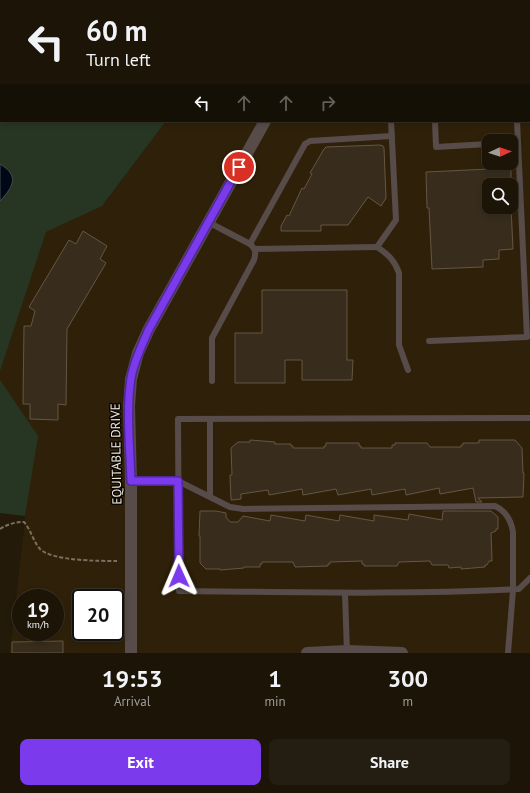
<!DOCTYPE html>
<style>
body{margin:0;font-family:"PT Sans",sans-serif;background:#241d11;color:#f1f3f6;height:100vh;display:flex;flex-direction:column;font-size:15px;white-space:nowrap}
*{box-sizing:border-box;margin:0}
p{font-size:13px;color:#a09e9b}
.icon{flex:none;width:22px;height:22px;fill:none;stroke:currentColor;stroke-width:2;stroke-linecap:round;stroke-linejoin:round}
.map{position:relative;height:653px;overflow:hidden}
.details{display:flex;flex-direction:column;background:#1b1407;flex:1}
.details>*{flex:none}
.top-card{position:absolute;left:0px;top:0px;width:530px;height:122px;box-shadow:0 2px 6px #0003,0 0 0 1px #393328;background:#1b1407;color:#f1f3f6;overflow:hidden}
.needle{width:26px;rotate:87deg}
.buttons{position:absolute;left:482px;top:134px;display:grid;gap:8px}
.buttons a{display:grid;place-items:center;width:36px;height:36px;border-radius:8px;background:#1b1407;box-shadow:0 2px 6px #0003,0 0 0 1px #393328;font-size:20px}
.speed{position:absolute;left:12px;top:589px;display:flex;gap:8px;font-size:20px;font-weight:700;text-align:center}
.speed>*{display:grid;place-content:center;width:52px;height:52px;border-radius:50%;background:#1b1407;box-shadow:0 2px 6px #0003,0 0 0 1px #393328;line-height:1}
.speed small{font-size:10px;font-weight:400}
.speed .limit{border:2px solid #111;border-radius:6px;background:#fff;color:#111}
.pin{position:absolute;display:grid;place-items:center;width:34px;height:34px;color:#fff;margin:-17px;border:2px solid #fff;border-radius:50%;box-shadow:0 1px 4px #0007}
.me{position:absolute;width:44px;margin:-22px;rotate:359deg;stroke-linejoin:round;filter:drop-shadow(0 0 3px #0008)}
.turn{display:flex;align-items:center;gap:14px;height:84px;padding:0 20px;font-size:18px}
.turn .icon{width:52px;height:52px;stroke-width:2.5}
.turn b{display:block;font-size:28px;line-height:34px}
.lanes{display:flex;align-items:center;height:38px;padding:0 20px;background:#0003;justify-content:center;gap:20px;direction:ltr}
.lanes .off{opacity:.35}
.eta{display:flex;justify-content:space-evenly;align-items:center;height:68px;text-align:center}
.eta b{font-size:24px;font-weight:700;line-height:28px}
.primary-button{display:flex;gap:8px;margin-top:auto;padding:8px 20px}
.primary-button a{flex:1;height:46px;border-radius:8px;background:#7c3aed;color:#fff;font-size:16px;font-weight:700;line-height:46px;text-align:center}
.primary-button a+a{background:#241d11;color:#f1f3f6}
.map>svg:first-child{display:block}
.built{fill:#2f2109;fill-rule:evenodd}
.green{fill:#273622}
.water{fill:#000816;stroke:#474b51}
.building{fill:#382d1c;stroke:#635744}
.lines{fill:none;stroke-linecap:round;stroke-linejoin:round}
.path{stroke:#797061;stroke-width:2;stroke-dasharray:4 2;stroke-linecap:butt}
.lane{stroke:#574c4a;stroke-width:6}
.street{stroke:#574c4a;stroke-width:12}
.route-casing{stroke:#51269a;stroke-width:10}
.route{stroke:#7c3aed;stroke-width:7}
.labels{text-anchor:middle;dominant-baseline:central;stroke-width:3;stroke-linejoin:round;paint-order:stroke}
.street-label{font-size:13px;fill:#eee7dc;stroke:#0a0602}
</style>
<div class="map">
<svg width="530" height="653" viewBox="0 0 530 653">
<rect width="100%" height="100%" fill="#241a09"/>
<!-- built -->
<path class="built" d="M265 0H530V653H10L35 432 0 401V368L46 232 103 205 166 121H529V1H264ZM489 141H511V163H489ZM489 185H511V207H489ZM21 598H55V632H21ZM81 598H115V632H81Z"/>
<!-- green -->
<g class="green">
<path d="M0 0H265L1 1V121H166L102 206 46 232 0 371Z"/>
<path d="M0 380 38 436 25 516 0 513Z"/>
</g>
<!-- water -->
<path class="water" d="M0 164C20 176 13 187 0 201Z"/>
<!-- building -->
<g class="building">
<path d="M380 145 383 146 384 148 386 198 381 206 368 197 348 225H321V231H281V226L287 215 289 216 302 188 304 189 312 174 310 173 324 149 326 147Z"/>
<path d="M511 168V185H489V207H511L513 249 499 250V259L483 260V267L432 269 429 208H427L426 172Z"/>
<path d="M83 231 107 246 100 259 106 263 67 329 66 405 58 404V420L30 419V404H23L24 326H31L35 311 29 307 69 240 76 244Z"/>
<path d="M262 290H347V360H353L352 380H302V360H285V383H235V333H262Z"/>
<path d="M250 440 275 442V444H291V446H293V448H324V446H326V443H359V446H361V448H392V445H395V443H427L430 447H461V445H463V443H479V440H515L522 448 523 473H524L523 497 478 498 482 502H476L473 488 440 494 439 488 406 495 405 489 372 495 371 489 338 495 336 489 303 495 302 489 269 495 268 490 241 494V499L231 500 230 475H232L231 448 238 442H250Z"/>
<path d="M200 511H216L226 513V517L230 522H238L243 516 270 521 271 515 305 521 306 515 339 521 340 515 374 521V515L408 520 409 514 442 520 443 511H491L498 517V529H496V531L491 533 492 561H489L487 565H485V567L461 569V567L449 568 448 565H432L430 561 399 562 397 566H364V564H362V561L330 562V564H328V566L295 567 293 562H262V564H260V567H244V568L220 570V569H206L200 563V536H199Z"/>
<path d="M63 641V653H12V642Z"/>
</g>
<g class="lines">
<!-- path -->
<path class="path" d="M0 529C8 524 15 522 24 522 31 530 33 541 40 549 52 561 99 561 117 561"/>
<!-- lane -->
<g class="lane">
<path d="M391 121 396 220 377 247C388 254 395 261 399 273V345L408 370"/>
<path d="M435 121 436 147 489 144"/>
<path d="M208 222 250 244C256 249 256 253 254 260L212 338V381"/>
<path d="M250 244 305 144 310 141 392 136"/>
<path d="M255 249 377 247"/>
<path d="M429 341 527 337 517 121"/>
<path d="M530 418 178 419 179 591C292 592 406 595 519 589L530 578"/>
<path d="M131 481H178L230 507 243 509 495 506C506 511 511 520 513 532V590L508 653"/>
<path d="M210 496V419"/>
<path d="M345 593 347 653"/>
</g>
<!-- street -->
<g class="street">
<path d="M529 81 530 80"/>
<path d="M131 653V481L129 406 131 379 138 353 149 329 265 121"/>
<path d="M307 653 347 651 402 653"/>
</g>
</g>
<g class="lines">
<defs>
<path id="route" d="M179 576 178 481H131C130 450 126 409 131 378 134 361 142 345 149 329L239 167"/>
</defs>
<!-- route casing -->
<use href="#route" class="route-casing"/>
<!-- route -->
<use href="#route" class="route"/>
</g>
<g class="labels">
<!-- street labels -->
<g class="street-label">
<text transform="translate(116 454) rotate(-91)">EQUITABLE DRIVE</text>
</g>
</g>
</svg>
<div class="buttons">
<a><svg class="needle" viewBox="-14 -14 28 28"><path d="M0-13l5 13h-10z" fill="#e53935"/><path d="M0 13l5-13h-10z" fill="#a09e9b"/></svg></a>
<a><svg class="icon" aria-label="search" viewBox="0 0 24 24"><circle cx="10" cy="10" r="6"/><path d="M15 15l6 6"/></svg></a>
</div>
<div class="speed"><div>19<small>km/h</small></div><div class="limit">20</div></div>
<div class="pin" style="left:239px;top:167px;background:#d93025"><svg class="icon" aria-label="arrive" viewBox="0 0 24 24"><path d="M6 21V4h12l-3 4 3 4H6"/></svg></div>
<svg class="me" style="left:179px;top:576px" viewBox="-20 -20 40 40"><path d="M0-17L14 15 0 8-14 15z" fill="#7c3aed" stroke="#fff" stroke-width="4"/></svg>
<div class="top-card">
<div class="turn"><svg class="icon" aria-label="left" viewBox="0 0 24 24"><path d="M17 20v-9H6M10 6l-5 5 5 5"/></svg><div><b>60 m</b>Turn left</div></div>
<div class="lanes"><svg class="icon" aria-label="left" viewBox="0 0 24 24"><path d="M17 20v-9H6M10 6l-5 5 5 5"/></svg><svg class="icon off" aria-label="ahead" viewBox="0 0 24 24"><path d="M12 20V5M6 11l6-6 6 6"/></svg><svg class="icon off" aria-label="ahead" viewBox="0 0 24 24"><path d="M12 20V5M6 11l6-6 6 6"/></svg><svg class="icon off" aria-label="right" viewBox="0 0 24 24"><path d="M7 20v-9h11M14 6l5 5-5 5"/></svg></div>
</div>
</div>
<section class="details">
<div class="eta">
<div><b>19:53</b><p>Arrival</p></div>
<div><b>1</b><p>min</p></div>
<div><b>300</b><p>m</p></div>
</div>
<div class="primary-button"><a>Exit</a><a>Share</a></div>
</section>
